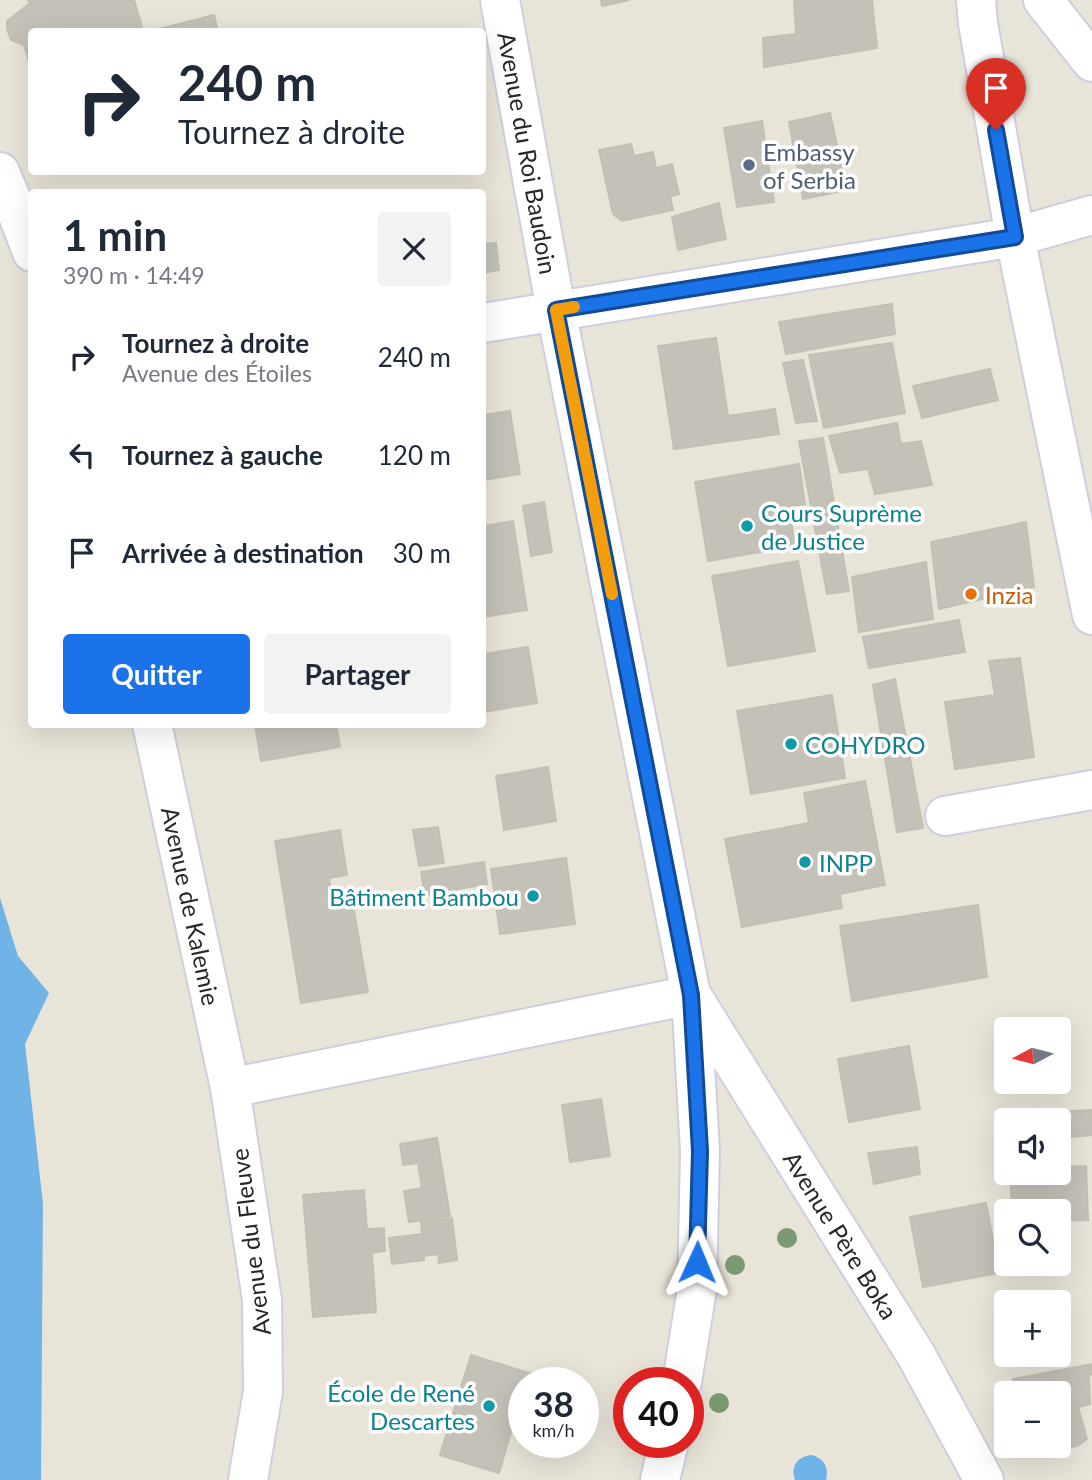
<!DOCTYPE html>
<html lang="fr">
<meta charset="utf-8">
<style>
body{margin:0;font-family:Lato,sans-serif;background:#f2f2f3;color:#1f2937;height:100vh;display:flex;flex-direction:column;font-size:26px;white-space:nowrap}
*{box-sizing:border-box;margin:0}
p{font-size:23px;color:#747a83}
.icon{flex:none;width:38px;height:38px;fill:none;stroke:currentColor;stroke-width:2;stroke-linecap:round;stroke-linejoin:round}
.map{position:relative;flex:1;overflow:hidden}
.panel{position:absolute;left:28px;top:189px;width:458px;height:539px;display:flex;flex-direction:column;background:#fff;border-radius:7px;box-shadow:0 7px 28px #0002}
.panel>*{flex:none}
.banner{position:absolute;left:28px;top:28px;width:458px;height:147px;border-radius:7px;box-shadow:0 7px 28px #0002;background:#fff;color:#1f2937;overflow:hidden}
.needle{width:46px;rotate:263deg}
.tools{position:absolute;left:994px;top:1017px;display:grid;gap:14px}
.tools a{display:grid;place-items:center;width:77px;height:77px;border-radius:7px;background:#fff;box-shadow:0 7px 28px #0002;font-size:35px}
.speed{position:absolute;left:508px;top:1367px;display:flex;gap:14px;font-size:35px;font-weight:700;text-align:center}
.speed>*{display:grid;place-content:center;width:91px;height:91px;border-radius:50%;background:#fff;box-shadow:0 7px 28px #0002;line-height:1}
.speed small{font-size:18px;font-weight:400}
.speed .limit{border:10px solid #d22;background:#fff;color:#111}
.pin{position:absolute;display:grid;place-items:center;width:60px;height:60px;color:#fff;margin:-72px -30px;border-radius:50% 50% 50% 0;rotate:-45deg;box-shadow:0 0 7px #0007}
.pin .icon{rotate:45deg}
.me{position:absolute;width:77px;margin:-38px;rotate:1deg;stroke-linejoin:round;filter:drop-shadow(0 0 5px #0008)}
.turn{display:flex;align-items:center;gap:24px;height:147px;padding:0 35px;font-size:32px}
.turn .icon{width:91px;height:91px;stroke-width:2.5}
.turn b{display:block;font-size:49px;line-height:60px}
.round{display:grid;place-items:center;flex:none;width:74px;height:74px;border-radius:7px;background:#f2f2f3}
.head{display:flex;align-items:center;justify-content:space-between;height:119px;padding:0 35px}
h1{font-size:42px;font-weight:700;line-height:52px}
.action{display:flex;gap:14px;margin-top:auto;padding:14px 35px}
.action a{flex:1;height:80px;border-radius:7px;background:#1a73e8;color:#fff;font-size:28px;font-weight:700;line-height:80px;text-align:center}
.action a+a{background:#f2f2f3;color:#1f2937}
ul{padding:0;list-style:none}
li{display:flex;align-items:center;gap:21px;height:98px;padding:0 35px}
li div{flex:1}
li b{display:block;font-size:26px}
li em{font-style:normal}
.map>svg:first-child{display:block}
.water{fill:#70b3e6}
.building{fill:#c4c1b8;stroke:#c3c0b3;stroke-width:2}
.lines{fill:none;stroke-linecap:round;stroke-linejoin:round}
.minor-casing{stroke:#cecedf;stroke-width:42}
.minor{stroke:#fff;stroke-width:38}
.tree{fill:#7a9a71}
.route-casing{stroke:#114b97;stroke-width:18}
.route{stroke:#1a73e8;stroke-width:12}
.slow{stroke:#f59e0b;stroke-width:12}
.service-dot{fill:#5c6f8a;stroke:#fff;stroke-width:2.5}
.culture-dot{fill:#0f9aa8;stroke:#fff;stroke-width:2.5}
.food-dot{fill:#e8710a;stroke:#fff;stroke-width:2.5}
.labels{text-anchor:middle;dominant-baseline:central;stroke-width:7;stroke-linejoin:round;paint-order:stroke}
.service-label{font-size:24px;fill:#4e5e75;stroke:#fff;text-anchor:start}
.street-label{font-size:24px;fill:#272727;stroke:#fff}
.culture-label{font-size:24px;fill:#0d838f;stroke:#fff;text-anchor:start}
.food-label{font-size:24px;fill:#c56008;stroke:#fff;text-anchor:start}
</style>
<div class="map">
<svg width="1092" height="1480" viewBox="0 0 1092 1480">
<rect width="100%" height="100%" fill="#e9e4d8"/>
<!-- water -->
<g class="water">
<path d="M0 898 18 956 49 993 25 1044 43 1204 41 1480H0Z"/>
<path d="M812 1455C825 1459 829 1468 826 1480H795C790 1466 798 1456 812 1455Z"/>
</g>
<!-- building -->
<g class="building">
<path d="M28 0H134L142 27 128 32H32L30 65 24 45 11 40 7 29V21L30 3Z"/>
<path d="M601 0H630L602 6Z"/>
<path d="M794 0H872L877 48 764 67 763 38 796 34Z"/>
<path d="M214 15 218 32H160L159 29Z"/>
<path d="M830 113 847 190 803 199 789 122Z"/>
<path d="M762 121 774 202 737 207 724 128Z"/>
<path d="M631 144 634 156 653 152 656 168 672 164 679 194 670 196 673 210 622 221 613 214 599 150Z"/>
<path d="M719 203 726 239 678 250 672 217Z"/>
<path d="M496 243 499 270 483 273V244Z"/>
<path d="M892 304 895 334 786 354 779 322Z"/>
<path d="M716 338 728 416 775 409 779 434 674 449 658 346Z"/>
<path d="M892 343 905 413 824 428 809 355Z"/>
<path d="M803 360 817 421 796 423 783 363Z"/>
<path d="M990 369 998 400 922 418 913 386Z"/>
<path d="M510 411 520 474 483 480V415Z"/>
<path d="M897 423 901 444 921 441 932 485 875 494 868 469 840 473 829 436Z"/>
<path d="M823 438 849 591 827 594 799 441Z"/>
<path d="M799 464 805 504 789 507 795 546 708 561 695 482Z"/>
<path d="M544 502 552 552 531 556 523 506Z"/>
<path d="M513 521 527 610 483 617V526Z"/>
<path d="M1026 522 1034 587 939 609 931 542Z"/>
<path d="M798 561 815 651 728 666 712 576Z"/>
<path d="M926 562 933 619 859 632 852 577Z"/>
<path d="M959 620 965 652 869 668 863 637Z"/>
<path d="M528 647 537 703 483 712V654Z"/>
<path d="M1020 658 1034 757 955 769 945 702 995 695 989 661Z"/>
<path d="M895 679 923 828 897 832 873 685Z"/>
<path d="M832 695 845 778 751 794 737 711Z"/>
<path d="M255 724H336L340 747 261 761Z"/>
<path d="M548 767 556 821 504 830 496 776Z"/>
<path d="M865 781 885 885 840 894 842 908 742 927 725 839 809 823 804 793Z"/>
<path d="M438 827 444 863 419 866 413 830Z"/>
<path d="M340 830 347 875 329 878 333 908 353 905 368 992 301 1003 275 841Z"/>
<path d="M566 858 575 924 500 934 491 869Z"/>
<path d="M484 862 487 884 425 895 421 872Z"/>
<path d="M978 905 987 977 852 1001 840 926Z"/>
<path d="M909 1046 920 1109 849 1122 838 1059Z"/>
<path d="M601 1099 610 1156 570 1162 562 1105Z"/>
<path d="M1092 1110V1135L1059 1138V1120H1050V1112Z"/>
<path d="M437 1138 450 1216 409 1222 404 1191 422 1188 418 1163 403 1165 400 1144Z"/>
<path d="M917 1147 920 1174 874 1184 868 1153Z"/>
<path d="M1086 1166 1088 1220 1059 1221V1211H1012L1010 1172H1059V1167Z"/>
<path d="M364 1190 367 1229 384 1228 385 1251 372 1253 376 1312 313 1317 303 1195Z"/>
<path d="M986 1203 999 1273 923 1287 910 1217Z"/>
<path d="M452 1218 457 1260 439 1263 438 1254 424 1256V1260L392 1264 389 1238 422 1234 421 1222Z"/>
<path d="M471 1355 545 1378 544 1382H523V1432L512 1429 499 1473 440 1455Z"/>
<path d="M1092 1364V1374L1089 1375 1090 1404 1078 1407 1087 1439 1077 1446 1066 1448 1058 1446 1059 1393H1013V1379Z"/>
</g>
<g class="lines">
<defs>
<g id="minor">
<path d="M500 0 556 310 691 995 700 1151 697 1289 682 1382"/>
<path d="M976 0 978 23 1015 237 1092 615"/>
<path d="M1043 0 1092 62"/>
<path d="M0 172 18 215 32 252"/>
<path d="M483 323 1015 237 1092 215"/>
<path d="M152 724 230 1088 262 1300 263 1391 248 1480"/>
<path d="M945 816 1092 790"/>
<path d="M694 999 916 1355 984 1480"/>
<path d="M230 1088 691 995"/>
<path d="M660 1480 669 1442"/>
</g>
</defs>
<!-- minor casing -->
<use href="#minor" class="minor-casing"/>
<!-- minor -->
<use href="#minor" class="minor"/>
</g>
<!-- trees -->
<g class="tree">
<circle cx="787" cy="1238" r="10"/>
<circle cx="735" cy="1265" r="10"/>
<circle cx="719" cy="1403" r="10"/>
</g>
<g class="lines">
<defs>
<path id="route" d="M697 1262 700 1151 691 995 556 310 1015 237 996 130"/>
</defs>
<!-- route casing -->
<use href="#route" class="route-casing"/>
<!-- route -->
<use href="#route" class="route"/>
<!-- slow -->
<path class="slow" d="M574 307 556 310 612 594"/>
</g>
<!-- markers -->
<circle class="service-dot" cx="749" cy="165" r="7"/>
<g class="culture-dot">
<circle cx="747" cy="526" r="7"/>
<circle cx="791" cy="744" r="7"/>
<circle cx="805" cy="862" r="7"/>
<circle cx="533" cy="896" r="7"/>
<circle cx="489" cy="1406" r="7"/>
</g>
<circle class="food-dot" cx="971" cy="594" r="7"/>
<g class="labels">
<!-- service labels -->
<g class="service-label">
<text x="763" y="151">Embassy<tspan x="763" dy="28">of Serbia</tspan></text>
</g>
<!-- street labels -->
<g class="street-label">
<text transform="translate(528 153) rotate(80)">Avenue du Roi Baudoin</text>
<text transform="translate(191 906) rotate(78)">Avenue de Kalemie</text>
<text transform="translate(841 1235) rotate(58)">Avenue Père Boka</text>
<text transform="translate(250 1242) rotate(-97)">Avenue du Fleuve</text>
</g>
<!-- culture labels -->
<g class="culture-label">
<text x="761" y="512">Cours Suprème<tspan x="761" dy="28">de Justice</tspan></text>
<text x="805" y="744">COHYDRO</text>
<text x="819" y="862">INPP</text>
<text x="519" y="896" text-anchor="end">Bâtiment Bambou</text>
<text x="475" y="1392" text-anchor="end">École de René<tspan x="475" dy="28">Descartes</tspan></text>
</g>
<!-- food labels -->
<g class="food-label">
<text x="985" y="594">Inzia</text>
</g>
</g>
</svg>
<div class="tools">
<a><svg class="needle" viewBox="-14 -14 28 28"><path d="M0-13l5 13h-10z" fill="#e53935"/><path d="M0 13l5-13h-10z" fill="#747a83"/></svg></a>
<a><svg class="icon" aria-label="sound" viewBox="0 0 24 24"><path d="M4 9h4l5-4v14l-5-4H4zM17 9q2 3 0 6"/></svg></a>
<a><svg class="icon" aria-label="search" viewBox="0 0 24 24"><circle cx="10" cy="10" r="6"/><path d="M15 15l6 6"/></svg></a>
<a>+</a>
<a>−</a>
</div>
<div class="speed"><div>38<small>km/h</small></div><div class="limit">40</div></div>
<div class="pin" style="left:996px;top:130px;background:#d93025"><svg class="icon" aria-label="arrive" viewBox="0 0 24 24"><path d="M6 21V4h12l-3 4 3 4H6"/></svg></div>
<svg class="me" style="left:697px;top:1262px" viewBox="-20 -20 40 40"><path d="M0-17L14 15 0 8-14 15z" fill="#1a73e8" stroke="#fff" stroke-width="4"/></svg>
<div class="banner">
<div class="turn"><svg class="icon" aria-label="right" viewBox="0 0 24 24"><path d="M7 20v-9h11M14 6l5 5-5 5"/></svg><div><b>240 m</b>Tournez à droite</div></div>
</div>
<section class="panel">
<div class="head"><div><h1>1 min</h1><p>390 m · 14:49</p></div><a class="round"><svg class="icon" aria-label="close" viewBox="0 0 24 24"><path d="M6 6l12 12M18 6L6 18"/></svg></a></div>
<ul>
<li><svg class="icon" aria-label="right" viewBox="0 0 24 24"><path d="M7 20v-9h11M14 6l5 5-5 5"/></svg><div><b>Tournez à droite</b><p>Avenue des Étoiles</p></div><em>240 m</em></li>
<li><svg class="icon" aria-label="left" viewBox="0 0 24 24"><path d="M17 20v-9H6M10 6l-5 5 5 5"/></svg><div><b>Tournez à gauche</b></div><em>120 m</em></li>
<li><svg class="icon" aria-label="arrive" viewBox="0 0 24 24"><path d="M6 21V4h12l-3 4 3 4H6"/></svg><div><b>Arrivée à destination</b></div><em>30 m</em></li>
</ul>
<div class="action"><a>Quitter</a><a>Partager</a></div>
</section>
</div>
